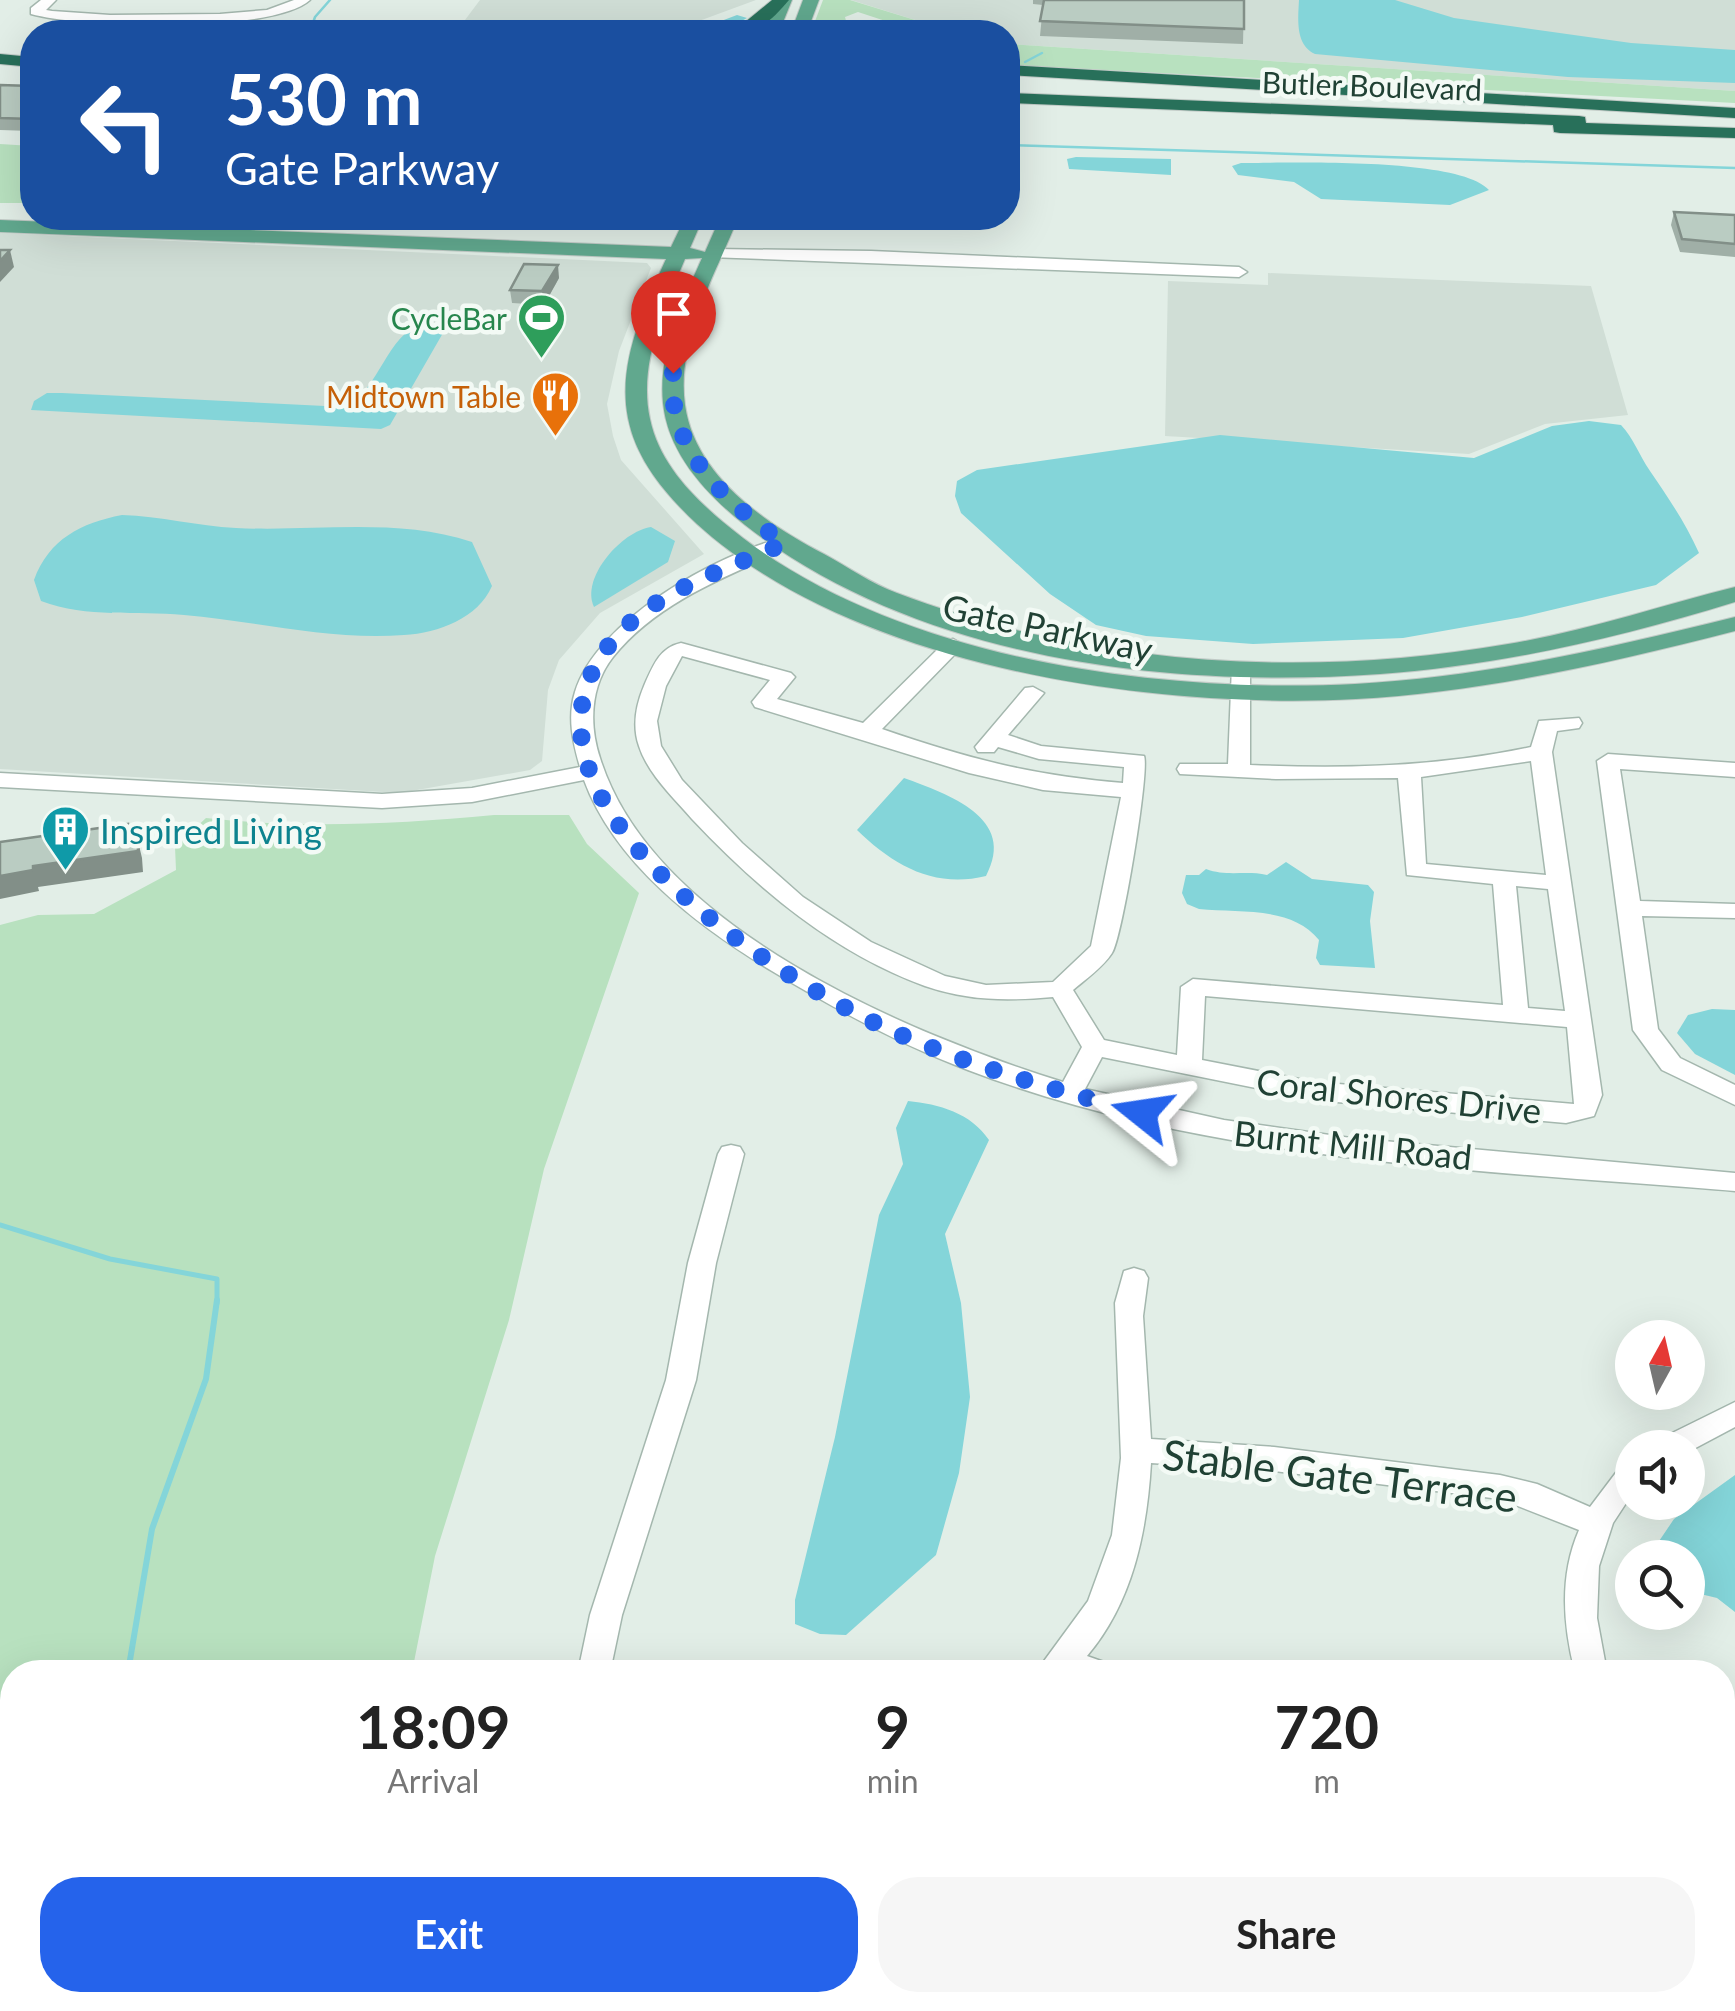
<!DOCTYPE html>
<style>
body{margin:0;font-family:Lato,sans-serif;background:#f6f6f6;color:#222;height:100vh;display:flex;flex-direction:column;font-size:38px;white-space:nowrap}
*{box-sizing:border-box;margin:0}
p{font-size:32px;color:#767676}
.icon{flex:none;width:55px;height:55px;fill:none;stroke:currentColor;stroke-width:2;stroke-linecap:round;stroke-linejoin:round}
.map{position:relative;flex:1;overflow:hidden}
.drawer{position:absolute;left:0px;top:1660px;width:1735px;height:352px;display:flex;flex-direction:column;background:#fff;border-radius:40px 40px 0 0;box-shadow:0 10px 40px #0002}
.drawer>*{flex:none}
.guide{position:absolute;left:20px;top:20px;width:1000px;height:210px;border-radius:40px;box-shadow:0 10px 40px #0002;background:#1a4fa0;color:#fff;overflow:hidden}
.needle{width:65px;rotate:8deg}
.buttons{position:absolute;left:1615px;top:1320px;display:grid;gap:20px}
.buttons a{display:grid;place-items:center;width:90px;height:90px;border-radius:50%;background:#fff;box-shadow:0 10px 40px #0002;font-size:50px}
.pin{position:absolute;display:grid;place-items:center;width:85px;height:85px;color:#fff;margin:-102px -42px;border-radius:50% 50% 50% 0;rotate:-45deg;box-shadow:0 0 10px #0007}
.pin .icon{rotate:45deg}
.me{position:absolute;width:110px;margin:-55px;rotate:285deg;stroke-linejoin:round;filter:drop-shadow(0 0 8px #0008)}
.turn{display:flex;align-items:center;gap:35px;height:210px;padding:0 40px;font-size:45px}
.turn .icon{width:130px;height:130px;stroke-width:2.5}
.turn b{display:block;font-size:70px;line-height:85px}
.eta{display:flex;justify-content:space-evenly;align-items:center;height:170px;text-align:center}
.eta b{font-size:60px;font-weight:700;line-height:70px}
.primary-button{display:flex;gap:20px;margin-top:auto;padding:20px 40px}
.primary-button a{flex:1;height:115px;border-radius:40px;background:#2563eb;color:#fff;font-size:40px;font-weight:700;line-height:115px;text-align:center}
.primary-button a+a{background:#f6f6f6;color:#222}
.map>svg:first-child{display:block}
.built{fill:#d0ded6}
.green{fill:#b8e1bf}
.water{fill:#84d5d9}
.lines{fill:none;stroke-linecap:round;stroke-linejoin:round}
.stream-far2{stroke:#84d5d9;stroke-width:2.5}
.stream-far1{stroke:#84d5d9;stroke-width:5}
.stream{stroke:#84d5d9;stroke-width:6}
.minor-casing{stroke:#a4b7ae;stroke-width:3}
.major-casing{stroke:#c1cac6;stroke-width:2}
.highway-casing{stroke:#c1cac6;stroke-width:2}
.minor{fill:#fff;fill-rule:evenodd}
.major{fill:#61a88e;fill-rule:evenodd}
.highway{fill:#28705a;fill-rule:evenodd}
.wall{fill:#a0afa7}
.shaded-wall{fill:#828f88}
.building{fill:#baccc2;stroke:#828f88;stroke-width:2.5}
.route{stroke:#2563eb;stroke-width:18;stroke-dasharray:0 32.4}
.labels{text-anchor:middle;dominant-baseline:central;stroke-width:9;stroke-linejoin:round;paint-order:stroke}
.far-street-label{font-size:30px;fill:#204134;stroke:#f3faf5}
.far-leisure-label{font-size:30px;fill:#27864d;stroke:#f3faf5;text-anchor:end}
.far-food-label{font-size:30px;fill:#c56008;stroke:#f3faf5;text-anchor:end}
.street-label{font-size:35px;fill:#204134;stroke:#f3faf5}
.culture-label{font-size:35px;fill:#0d838f;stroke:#f3faf5;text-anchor:start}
.near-street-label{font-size:42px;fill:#204134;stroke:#f3faf5}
</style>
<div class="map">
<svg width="1735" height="2011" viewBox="0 0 1735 2011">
<rect width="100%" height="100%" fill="#e2eee7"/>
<!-- built -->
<g class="built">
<path d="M480 0H756L680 28 462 24Z"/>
<path d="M851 0H1735V91L1008 44V32H954Z"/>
<path d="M0 233 647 263 651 268 619 351 607 404 613 436 621 460 704 554 600 613 559 660 548 690 542 761 530 770 400 793 0 769Z"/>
<path d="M1268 273 1591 286 1628 415 1545 424 1469 454 1165 436 1168 281 1268 285Z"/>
</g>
<!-- green -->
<g class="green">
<path d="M823 0H850L954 32H919L858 12 845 17 849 32H816L814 24Z"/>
<path d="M1008 44 1735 91V103L1008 65Z"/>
<path d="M0 144 32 146V203H0Z"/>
<path d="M494 815H569L587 844 639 893 544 1169 509 1320 435 1556 412 1672H12V2000H456L604 2011H0V925L38 915 94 914 176 870 175 847 206 818C304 829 396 824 494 815Z"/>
<path d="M928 2000H1130L1136 2011H925Z"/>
</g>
<!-- water -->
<g class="water">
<path d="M1299 0H1395L1454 18 1631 43 1735 50V83L1568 77 1315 54C1295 45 1298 19 1299 0Z"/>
<path d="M737 15 747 18 721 32H334L676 31 700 29Z"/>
<path d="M1076 157 1171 159V175L1069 169 1067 159Z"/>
<path d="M1241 163C1290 163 1459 157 1489 190L1450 205 1321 199 1294 182 1238 175 1232 166Z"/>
<path d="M424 322 447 326 390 425 381 429 31 410 34 401 47 393H62L345 407C381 388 385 336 424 322Z"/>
<path d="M1589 421 1621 425C1634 439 1639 455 1650 471 1669 499 1685 522 1699 553L1656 585 1522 617 1403 638 1253 644 1146 636 1096 625 1050 594 961 513 955 496 957 481 977 470 1220 435 1474 458 1552 426Z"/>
<path d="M122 515C160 516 197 526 236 528 314 532 396 517 472 542L492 586C478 618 439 633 404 635 332 641 256 621 184 615 135 610 88 619 41 601L34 580C49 539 81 523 122 515Z"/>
<path d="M651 527 675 541 668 562 594 607C580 578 622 531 651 527Z"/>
<path d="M904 778C948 794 1018 818 986 876 934 889 893 865 857 830Z"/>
<path d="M1286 862 1312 879 1368 885 1374 892 1370 921 1375 968 1320 965 1316 958 1319 940C1292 906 1239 913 1199 909L1187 904 1182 893 1186 875H1199L1206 869C1227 877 1246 870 1267 875Z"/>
<path d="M1712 1009 1735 1010V1075L1695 1054 1677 1033 1688 1015Z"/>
<path d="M908 1101C939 1104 971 1113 989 1140L945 1234 961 1303 970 1397 959 1473 936 1555 846 1635 820 1634 795 1624V1600L835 1437 879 1215 903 1164 896 1128Z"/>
<path d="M1735 1475V1612L1717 1598 1688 1591V1558L1655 1557 1653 1550 1674 1519Z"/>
</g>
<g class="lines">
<!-- stream-far2 -->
<g class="stream-far2">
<path d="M310 32 315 17 330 0"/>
<path d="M1025 62 1042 53"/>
<path d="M1008 145 1735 168"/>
<path d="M1009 145 1010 130"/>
</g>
<!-- stream-far1 -->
<path class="stream-far1" d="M0 1225 110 1259 217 1279V1303"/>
<!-- stream -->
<g class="stream">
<path d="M128 1672 152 1529 206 1379 217 1300"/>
<path d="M89 2011 92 2000"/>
</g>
<defs>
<g id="minor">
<path d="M41 0H56L46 10 52 11 110 15 220 14 267 10 294 0H310C272 34 81 28 31 14V8Z"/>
<path d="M715 249 871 251 1239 267 1247 272 1239 277 709 257V251Z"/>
<path d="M785 537 795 543 792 547C729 575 657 602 613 657 590 686 589 725 600 758 652 926 908 1034 1063 1082L1082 1047 1053 997C1007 1001 969 1001 925 986 834 953 758 889 692 819 673 797 648 774 639 746 632 726 636 705 644 686 653 666 659 648 681 643L791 673 795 677 777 699 863 723 946 641 953 639 963 645 960 649 882 729C969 759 1030 775 1123 783L1124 767 1039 759 998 747 994 752H978L975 747 1025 688 1033 687 1044 693 1008 735 1041 746 1144 756C1150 769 1122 939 1112 953 1103 967 1086 979 1073 990L1104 1040 1177 1055 1181 987 1193 979 1503 1005 1493 884 1407 875 1398 778 1276 779 1180 774 1177 769 1180 764H1228L1232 666 1239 664 1250 670V765C1345 769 1438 767 1531 747L1539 721 1579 718 1582 723 1579 728 1557 731 1552 752 1602 1095 1594 1116 1566 1123 1315 1100 1102 1057 1085 1089 1224 1120 1351 1138 1735 1173V1191C1480 1170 1209 1162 968 1070 899 1044 835 1009 772 971 699 927 615 864 584 780L472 802 382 808 0 787V773L382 794 472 788 580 767C573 743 567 717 575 692 597 620 716 555 785 537ZM682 656 770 680 752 702 755 707 969 773 1043 790 1121 797 1091 946 1053 982 986 985 945 976 871 942 803 897 742 843 682 780 661 746 657 721 666 686ZM1531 761 1546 875 1426 864 1421 777ZM1516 886 1548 889 1565 1011 1528 1008ZM1205 996 1567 1027 1574 1104 1315 1082 1202 1060Z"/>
<path d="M1608 754 1735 763V777L1620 769 1640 901 1735 904V918L1642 916 1658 1029 1680 1058 1735 1085V1105L1662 1070 1633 1030 1597 761Z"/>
<path d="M731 1145 740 1147 744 1154 716 1263 696 1380 622 1615 610 1672H578L590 1615 666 1380 688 1263 718 1154 722 1147Z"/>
<path d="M1134 1268 1144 1271 1148 1278 1143 1316 1151 1439 1274 1447 1500 1475 1537 1484 1590 1507 1621 1466 1632 1462V1494L1613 1523 1599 1566 1597 1618 1607 1672H1575C1563 1625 1559 1576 1579 1530L1500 1499 1274 1471 1151 1463C1147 1531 1133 1602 1087 1656L1104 1662 1108 1672H1036L1088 1601 1112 1535 1121 1458 1115 1303 1124 1271Z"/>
<path d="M1735 1402V1427L1688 1452V1448H1654L1658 1440Z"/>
<path d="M1722 1909 1735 1914V1965L1722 1960Z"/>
</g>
<g id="major">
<path d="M776 0H792L779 32H763Z"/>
<path d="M803 0H819L807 32H791Z"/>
<path d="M685 218H703L690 248 705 252 720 218H738C715 276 676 340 685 405 695 476 765 523 824 554 848 567 872 584 897 593 1089 666 1306 679 1508 644 1586 631 1659 606 1735 587V602C1619 638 1502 665 1380 674 1168 689 918 660 745 525 707 495 668 454 663 403 658 352 682 303 702 258L685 259C664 308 638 365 650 419 659 462 691 495 723 522 884 658 1151 694 1355 684 1484 677 1610 648 1735 617V631C1610 663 1484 692 1356 699 1150 710 854 667 697 524 666 495 636 460 628 418 617 363 644 307 666 259L0 232V220L671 247Z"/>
</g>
<g id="highway">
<path d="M772 0H789C772 20 760 32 733 32Z"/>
<path d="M802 20 816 32H800L794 25Z"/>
<path d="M0 54 32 57V67L0 64Z"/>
<path d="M1008 65 1735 108V118L1008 75Z"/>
<path d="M1008 93 1579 116 1585 117 1586 123 1735 128V138L1560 133 1554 132 1553 125 1008 103Z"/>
</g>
</defs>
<!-- minor casing -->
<use href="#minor" class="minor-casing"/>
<!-- major casing -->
<use href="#major" class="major-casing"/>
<!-- highway casing -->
<use href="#highway" class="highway-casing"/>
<!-- minor -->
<use href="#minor" class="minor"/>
<!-- major -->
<use href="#major" class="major"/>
<!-- highway -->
<use href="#highway" class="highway"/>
</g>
<!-- wall -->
<g class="wall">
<path d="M1033 0H1244L1243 44 1040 36 1043 5 1033 4Z"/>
<path d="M0 85 32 86V131L0 130Z"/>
<path d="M1674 212 1735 215V257L1680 252 1671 225Z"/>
<path d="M559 278 544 305 512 303 510 290Z"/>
</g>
<!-- shaded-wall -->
<g class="shaded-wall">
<path d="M10 250 14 267 0 282V261Z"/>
<path d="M558 265 559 278 544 305 542 291Z"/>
<path d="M128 824 133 845 137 837 142 858 143 872 38 887 39 891 0 899V876L33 866Z"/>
</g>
<!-- building -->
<g class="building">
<path d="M1044 0H1244V29L1040 21Z"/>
<path d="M0 85 32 86V119L0 118Z"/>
<path d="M1674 212 1735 215V244L1682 239Z"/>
<path d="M0 250H10L0 261Z"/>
<path d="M524 264 558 265 542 291 510 290Z"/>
<path d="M128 824V838L137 837 138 851 33 866V870L0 876V842Z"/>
</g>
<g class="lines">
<!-- route -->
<path class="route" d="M673 373C666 449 727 504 785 543 728 569 656 590 614 639 483 793 773 977 890 1030 972 1067 1056 1090 1142 1113"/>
</g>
<!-- icons -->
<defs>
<symbol id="stadium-pin" viewBox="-11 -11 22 30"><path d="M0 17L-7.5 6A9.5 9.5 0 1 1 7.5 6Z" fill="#2e9e5b" stroke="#f3faf5"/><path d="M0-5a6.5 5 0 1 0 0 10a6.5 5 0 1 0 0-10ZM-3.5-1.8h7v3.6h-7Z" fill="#fff"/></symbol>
<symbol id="restaurant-pin" viewBox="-11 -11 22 30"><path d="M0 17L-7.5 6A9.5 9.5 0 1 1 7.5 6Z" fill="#e8710a" stroke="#f3faf5"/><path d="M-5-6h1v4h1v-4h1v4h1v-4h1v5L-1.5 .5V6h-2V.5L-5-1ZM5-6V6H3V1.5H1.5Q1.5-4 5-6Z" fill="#fff"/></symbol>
<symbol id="building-pin" viewBox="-11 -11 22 30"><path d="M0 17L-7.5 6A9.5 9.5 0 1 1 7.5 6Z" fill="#0f9aa8" stroke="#f3faf5"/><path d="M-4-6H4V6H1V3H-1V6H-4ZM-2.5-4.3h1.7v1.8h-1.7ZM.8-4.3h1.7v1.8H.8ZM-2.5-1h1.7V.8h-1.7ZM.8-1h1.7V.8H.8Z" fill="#fff"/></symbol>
</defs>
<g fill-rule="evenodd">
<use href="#stadium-pin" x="514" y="290" width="55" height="75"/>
<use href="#restaurant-pin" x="528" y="368" width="55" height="75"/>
<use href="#building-pin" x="38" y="802" width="55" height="75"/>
</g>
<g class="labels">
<!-- far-street labels -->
<g class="far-street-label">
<text transform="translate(1372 85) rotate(2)">Butler Boulevard</text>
</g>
<!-- far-leisure labels -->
<g class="far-leisure-label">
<text x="507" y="318">CycleBar</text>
</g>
<!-- far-food labels -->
<g class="far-food-label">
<text x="521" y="396">Midtown Table</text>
</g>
<!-- street labels -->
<g class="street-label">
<text transform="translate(1048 627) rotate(12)">Gate Parkway</text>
<text transform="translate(1399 1095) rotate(6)">Coral Shores Drive</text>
<text transform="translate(1353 1144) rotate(6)">Burnt Mill Road</text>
</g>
<!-- culture labels -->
<g class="culture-label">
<text x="100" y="830">Inspired Living</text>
</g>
<!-- near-street labels -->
<g class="near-street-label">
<text transform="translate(1340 1475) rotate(7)">Stable Gate Terrace</text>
</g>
</g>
</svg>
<div class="buttons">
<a><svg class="needle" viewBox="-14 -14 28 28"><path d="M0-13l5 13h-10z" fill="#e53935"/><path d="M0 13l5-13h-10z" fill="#767676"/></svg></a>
<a><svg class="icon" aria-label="sound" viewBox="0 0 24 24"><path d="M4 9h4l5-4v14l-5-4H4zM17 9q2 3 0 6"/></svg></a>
<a><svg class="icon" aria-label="search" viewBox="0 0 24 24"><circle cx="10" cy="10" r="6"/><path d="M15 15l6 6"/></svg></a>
</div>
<div class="pin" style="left:673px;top:373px;background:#d93025"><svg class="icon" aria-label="arrive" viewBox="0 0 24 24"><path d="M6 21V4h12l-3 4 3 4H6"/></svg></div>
<svg class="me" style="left:1142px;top:1113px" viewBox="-20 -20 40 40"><path d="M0-17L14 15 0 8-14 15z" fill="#2563eb" stroke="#fff" stroke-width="4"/></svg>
<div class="guide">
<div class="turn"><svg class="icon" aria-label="left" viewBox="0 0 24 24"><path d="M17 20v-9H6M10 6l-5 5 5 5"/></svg><div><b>530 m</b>Gate Parkway</div></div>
</div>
<section class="drawer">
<div class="eta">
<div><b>18:09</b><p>Arrival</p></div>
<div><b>9</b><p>min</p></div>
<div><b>720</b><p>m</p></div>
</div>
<div class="primary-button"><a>Exit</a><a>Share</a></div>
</section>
</div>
